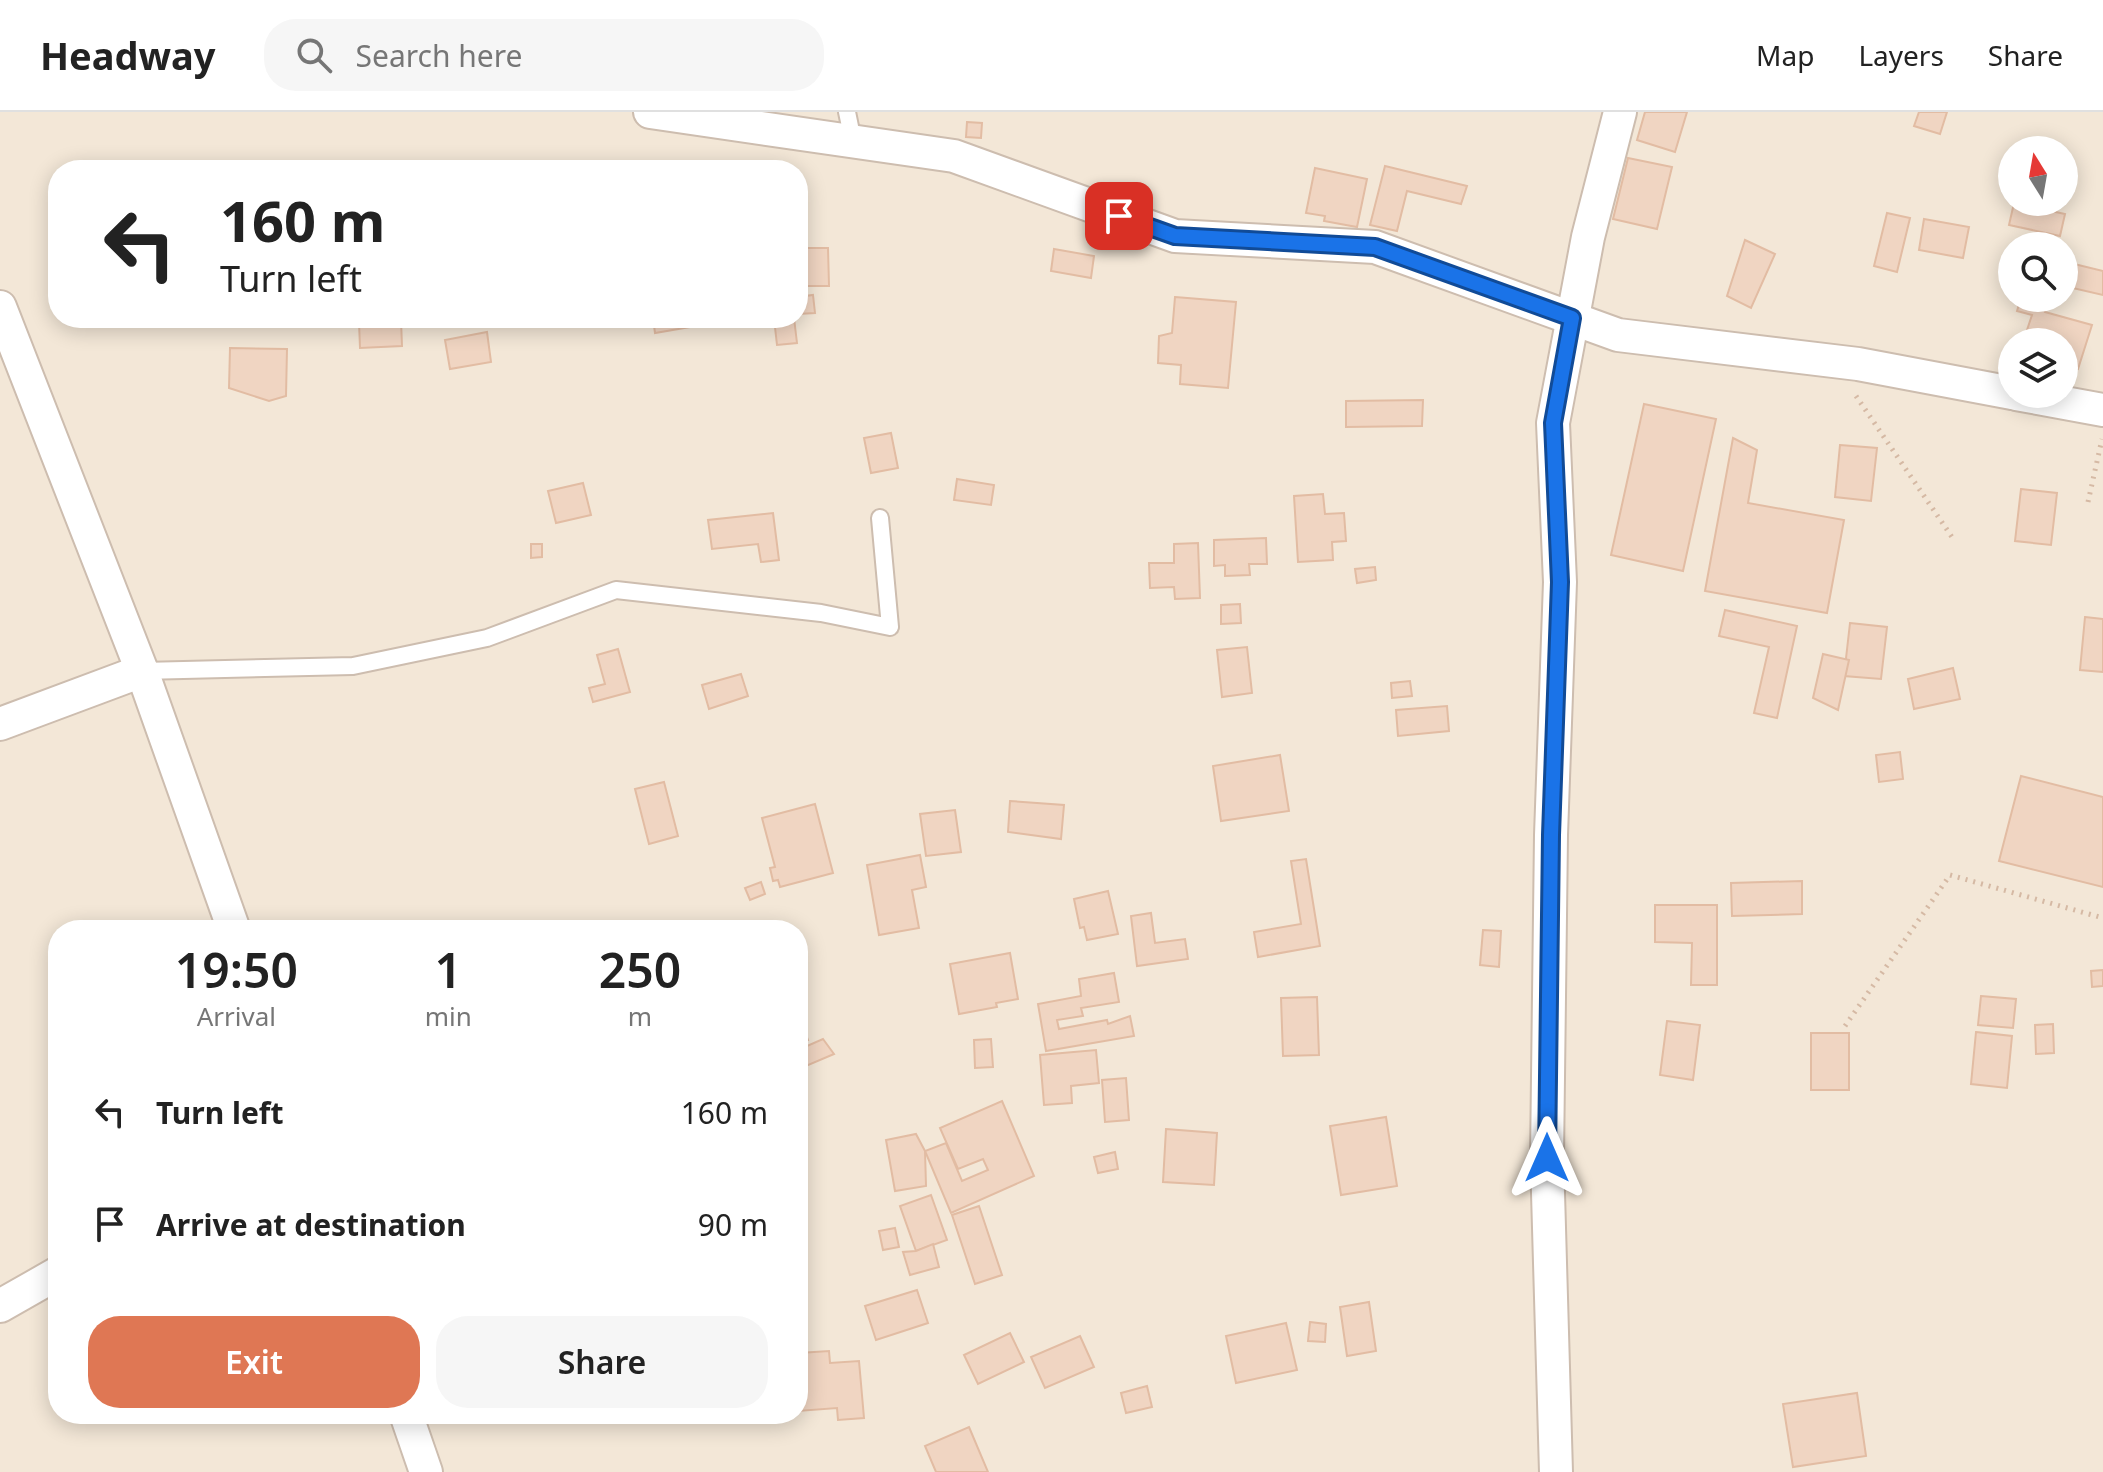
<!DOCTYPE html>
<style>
body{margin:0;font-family:"Noto Sans",sans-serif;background:#f6f6f6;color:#222;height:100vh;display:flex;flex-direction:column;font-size:30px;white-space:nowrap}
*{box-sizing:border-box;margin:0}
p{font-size:26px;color:#767676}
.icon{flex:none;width:44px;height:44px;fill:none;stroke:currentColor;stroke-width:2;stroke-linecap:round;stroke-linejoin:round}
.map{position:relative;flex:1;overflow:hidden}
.drawer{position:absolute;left:48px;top:808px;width:760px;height:504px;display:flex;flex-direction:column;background:#fff;border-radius:32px;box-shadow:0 4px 20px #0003}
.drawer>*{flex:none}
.banner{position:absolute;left:48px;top:48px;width:760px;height:168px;border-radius:32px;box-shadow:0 4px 20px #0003;background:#fff;color:#222;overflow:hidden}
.needle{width:52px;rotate:349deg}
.tools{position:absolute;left:1998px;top:24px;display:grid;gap:16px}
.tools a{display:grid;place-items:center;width:80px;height:80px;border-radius:50%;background:#fff;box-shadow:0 4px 20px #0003;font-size:40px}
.pin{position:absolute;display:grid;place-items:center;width:68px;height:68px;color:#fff;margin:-34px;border-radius:16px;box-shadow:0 4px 12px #0006}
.me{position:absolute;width:88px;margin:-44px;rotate:0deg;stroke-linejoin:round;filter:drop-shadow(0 0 6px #0008)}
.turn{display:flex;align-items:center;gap:28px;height:168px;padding:0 40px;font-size:36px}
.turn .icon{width:104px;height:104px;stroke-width:2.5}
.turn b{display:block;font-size:56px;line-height:68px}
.eta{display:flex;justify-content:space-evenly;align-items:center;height:136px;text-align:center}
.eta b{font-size:48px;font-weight:600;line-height:56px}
.button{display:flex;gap:16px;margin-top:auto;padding:16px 40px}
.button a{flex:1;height:92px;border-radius:32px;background:#df7754;color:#fff;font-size:32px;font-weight:600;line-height:92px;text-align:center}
.button a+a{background:#f6f6f6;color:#222}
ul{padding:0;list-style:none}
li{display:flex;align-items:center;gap:24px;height:112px;padding:0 40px}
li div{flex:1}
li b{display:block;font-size:30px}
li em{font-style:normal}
header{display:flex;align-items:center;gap:48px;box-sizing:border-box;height:112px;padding:0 40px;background:#fff;border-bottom:2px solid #e0e0e0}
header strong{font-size:38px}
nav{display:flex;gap:44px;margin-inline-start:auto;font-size:28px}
.search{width:560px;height:72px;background:#f6f6f6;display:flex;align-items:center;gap:20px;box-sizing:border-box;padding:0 28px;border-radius:32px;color:#767676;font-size:30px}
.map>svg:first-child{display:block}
.residential{fill:#f3e7d7;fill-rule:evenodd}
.building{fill:#f0d5c2;stroke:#e2bca3;stroke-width:2}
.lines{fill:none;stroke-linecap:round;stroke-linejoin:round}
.service-casing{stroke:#cdbdaf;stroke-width:20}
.minor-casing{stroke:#cdbdaf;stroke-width:36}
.path{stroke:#d5b9a4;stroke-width:5;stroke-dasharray:2 6;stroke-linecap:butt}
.service{stroke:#fff;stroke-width:16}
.minor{stroke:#fff;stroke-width:32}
.route-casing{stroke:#114b97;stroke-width:20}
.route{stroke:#1a73e8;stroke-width:14}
</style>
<header>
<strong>Headway</strong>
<div class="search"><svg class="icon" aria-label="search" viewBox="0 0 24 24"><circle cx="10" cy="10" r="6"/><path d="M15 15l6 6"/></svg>Search here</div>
<nav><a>Map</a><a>Layers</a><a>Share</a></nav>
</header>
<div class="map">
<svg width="2103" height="1360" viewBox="0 0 2103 1360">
<rect width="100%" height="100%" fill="#fcf5e9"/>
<!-- residential -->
<path class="residential" d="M0 0H2103V1360H0ZM2012 38H2064V90H2012ZM58 58H798V206H58ZM2012 134H2064V186H2012ZM2012 230H2064V282H2012ZM58 818H798V1302H58Z"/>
<!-- building -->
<g class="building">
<path d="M1645 0H1687L1675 40 1637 28Z"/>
<path d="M1919 0H1947L1940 22 1914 14Z"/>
<path d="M967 10 982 11 981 26 966 25Z"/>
<path d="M1628 46 1672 55 1657 117 1613 107Z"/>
<path d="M1385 54 1467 74 1461 92 1407 79 1397 119 1370 113Z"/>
<path d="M1315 56 1367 67 1357 115 1324 109 1325 104 1306 101Z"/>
<path d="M2014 91 2065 102 2060 124 2009 113Z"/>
<path d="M1887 101 1910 106 1897 160 1874 154Z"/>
<path d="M1924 107 1969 115 1963 146 1919 138Z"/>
<path d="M1745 128 1775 142 1751 196 1727 184Z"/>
<path d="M798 136H828L829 174H798Z"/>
<path d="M1054 137 1094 144 1091 166 1051 159Z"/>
<path d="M2066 150 2103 159V183L2064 174Z"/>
<path d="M813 183 815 201 798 202V185Z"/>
<path d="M1175 185 1236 190 1228 276 1180 272 1181 253 1158 251 1159 224 1172 221Z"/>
<path d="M2021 186H2050L2045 200 2092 213 2078 257 2064 253V230H2023L2032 203 2017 199Z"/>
<path d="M653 206H700L702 213 655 221Z"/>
<path d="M774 206H794L797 231 777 233Z"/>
<path d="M401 208 402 234 360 236 359 210Z"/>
<path d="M487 220 491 250 450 257 445 228Z"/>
<path d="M230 236 287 237 286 284 269 289 229 276Z"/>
<path d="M1423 288 1422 314 1346 315V289Z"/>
<path d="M1644 292 1716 307 1683 459 1611 443Z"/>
<path d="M891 321 898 356 871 361 864 326Z"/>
<path d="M1733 326 1757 338 1748 391 1844 408 1827 501 1705 479Z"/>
<path d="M1840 333 1877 336 1871 389 1835 385Z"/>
<path d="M957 367 994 373 991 393 954 388Z"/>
<path d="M583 371 591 403 556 411 548 379Z"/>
<path d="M2021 377 2057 381 2051 433 2015 429Z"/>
<path d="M1323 382 1325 402 1344 401 1346 429 1332 430 1333 448 1298 450 1294 384Z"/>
<path d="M773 401 779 448 761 450 758 432 712 437 708 408Z"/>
<path d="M1266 426 1267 452H1249L1250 463 1225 464V453L1214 454V428Z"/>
<path d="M1198 431 1200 486 1175 487 1174 475 1150 476 1149 451H1174V432Z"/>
<path d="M531 432H542V445L531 446Z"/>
<path d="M1375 455 1376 468 1357 471 1355 457Z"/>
<path d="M1240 492 1241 511 1221 512V493Z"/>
<path d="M1725 498 1797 514 1777 606 1754 601 1769 535 1719 524Z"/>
<path d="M2085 505 2103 507V560L2080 558Z"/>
<path d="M1850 511 1887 515 1881 567 1844 564Z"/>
<path d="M1247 535 1252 581 1222 585 1217 538Z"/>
<path d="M618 537 630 580 593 590 589 576 605 572 597 543Z"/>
<path d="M1823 542 1849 548 1838 598 1813 586Z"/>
<path d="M1953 556 1960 587 1914 597 1908 567Z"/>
<path d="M741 562 748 584 709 597 702 573Z"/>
<path d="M1410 569 1412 584 1392 586 1391 571Z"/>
<path d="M1447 594 1449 619 1398 624 1396 598Z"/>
<path d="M1900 640 1903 667 1879 670 1876 643Z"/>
<path d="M1280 643 1289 699 1221 709 1213 654Z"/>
<path d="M2021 664 2103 685V775L1999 749Z"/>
<path d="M664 670 678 724 649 732 635 677Z"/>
<path d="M1010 689 1064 693 1061 727 1008 720Z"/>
<path d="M815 692 833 761 780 775 778 768 773 769 770 756 775 755 762 706Z"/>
<path d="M955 698 961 740 926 744 920 702Z"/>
<path d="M920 743 926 775 912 778 919 816 879 823 867 753Z"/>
<path d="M1306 747 1320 834 1258 845 1254 820 1301 812 1291 749Z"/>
<path d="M1802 769V802L1732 804 1731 771Z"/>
<path d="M761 770 765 782 750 788 745 776Z"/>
<path d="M1108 779 1118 822 1087 828 1084 815 1080 816 1074 787Z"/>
<path d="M1655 793H1717V873H1691L1692 831 1655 830Z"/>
<path d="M1151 801 1155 831 1185 827 1188 847 1137 854 1131 804Z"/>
<path d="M1483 818 1501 819 1499 855 1480 853Z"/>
<path d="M1010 841 1018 887 996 891 997 895 959 902 950 852Z"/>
<path d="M2103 858V874L2092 875 2091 859Z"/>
<path d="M1114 861 1119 890 1081 896 1083 904 1057 908 1059 917 1107 908 1108 912 1130 904 1134 924 1046 939 1038 892 1081 884 1079 867Z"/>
<path d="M1981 884 2016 887 2013 916 1978 913Z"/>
<path d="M1317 885 1319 943 1283 944 1281 886Z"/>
<path d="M798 900 808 928 798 931Z"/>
<path d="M1667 909 1700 913 1693 968 1660 963Z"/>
<path d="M2053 912 2054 941 2036 942 2035 913Z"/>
<path d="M1976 920 2012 924 2007 976 1971 972Z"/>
<rect x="1811" y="921" width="38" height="57"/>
<path d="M823 927 834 942 806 954 800 937Z"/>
<path d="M991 927 993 955 975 956 974 928Z"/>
<path d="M1096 938 1099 971 1071 974 1072 991 1044 993 1040 943Z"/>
<path d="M1126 966 1129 1008 1105 1010 1102 968Z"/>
<path d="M1002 989 1034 1064 951 1101 925 1039 946 1031 962 1069 988 1058 983 1047 958 1057 940 1016Z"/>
<path d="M1386 1005 1397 1074 1341 1083 1330 1014Z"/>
<path d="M1166 1017 1217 1021 1214 1073 1163 1070Z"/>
<path d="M916 1022 925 1039 926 1074 895 1079 886 1028Z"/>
<path d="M1115 1040 1118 1057 1098 1061 1094 1045Z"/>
<path d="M931 1083 947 1128 916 1139 900 1094Z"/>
<path d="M979 1094 1002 1163 975 1172 952 1103Z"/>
<path d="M895 1116 899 1135 883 1138 879 1119Z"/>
<path d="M933 1132 939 1155 910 1163 903 1140 916 1139Z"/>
<path d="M917 1178 928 1211 876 1228 865 1194Z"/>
<path d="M1369 1190 1376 1239 1347 1244 1340 1195Z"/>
<path d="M1310 1210 1326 1212 1325 1230 1308 1229Z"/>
<path d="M1286 1211 1297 1258 1236 1271 1226 1224Z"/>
<path d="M1010 1221 1024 1250 978 1272 964 1243Z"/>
<path d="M1080 1224 1094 1255 1045 1276 1031 1245Z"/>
<path d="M829 1239 830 1251 859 1249 864 1306 838 1308 837 1296 798 1299 799 1241Z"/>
<path d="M1147 1274 1152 1295 1126 1301 1121 1281Z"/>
<path d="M1857 1281 1866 1344 1793 1355 1783 1292Z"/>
<path d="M969 1315 988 1360H936L925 1334Z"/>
</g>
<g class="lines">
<defs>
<g id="service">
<path d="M847 0 853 29"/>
<path d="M142 559 353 554 487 526 616 478 821 501 890 515 880 406"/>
</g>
<g id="minor">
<path d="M650 0 954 44 1175 124 1375 135 1618 223 1858 252 2012 281"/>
<path d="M0 195 142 559 234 818"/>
<path d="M2016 282 2103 298"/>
<path d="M0 612 142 559"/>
<path d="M0 1194 58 1161"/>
<path d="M406 1302 426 1360"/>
<path d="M1556 1360 1547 1046 1551 723 1560 470 1553 311 1588 125 1620 0"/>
</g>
</defs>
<!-- service casing -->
<use href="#service" class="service-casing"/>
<!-- minor casing -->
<use href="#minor" class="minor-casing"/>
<!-- path -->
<g class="path">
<path d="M1856 284 1954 428"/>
<path d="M2088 390 2102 327"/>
<path d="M1845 914 1950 763 2103 806"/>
</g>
<!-- service -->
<use href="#service" class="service"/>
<!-- minor -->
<use href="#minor" class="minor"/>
</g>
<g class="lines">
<defs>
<path id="route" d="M1119 104 1175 124 1375 135 1572 206 1553 311 1560 470 1551 723 1547 1046"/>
</defs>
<!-- route casing -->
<use href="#route" class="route-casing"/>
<!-- route -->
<use href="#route" class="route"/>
</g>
</svg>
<div class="tools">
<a><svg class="needle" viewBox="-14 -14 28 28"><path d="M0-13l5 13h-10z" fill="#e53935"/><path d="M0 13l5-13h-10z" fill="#767676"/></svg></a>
<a><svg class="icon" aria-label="search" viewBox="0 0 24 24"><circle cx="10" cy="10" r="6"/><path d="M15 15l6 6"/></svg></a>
<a><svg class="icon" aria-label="layers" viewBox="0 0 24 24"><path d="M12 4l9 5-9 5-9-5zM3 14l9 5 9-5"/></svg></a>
</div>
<div class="pin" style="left:1119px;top:104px;background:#d93025"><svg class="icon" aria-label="arrive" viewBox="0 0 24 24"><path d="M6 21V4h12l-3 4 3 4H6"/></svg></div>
<svg class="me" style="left:1547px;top:1046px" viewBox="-20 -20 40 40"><path d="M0-17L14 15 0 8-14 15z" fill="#1a73e8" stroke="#fff" stroke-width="4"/></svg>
<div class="banner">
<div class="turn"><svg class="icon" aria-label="left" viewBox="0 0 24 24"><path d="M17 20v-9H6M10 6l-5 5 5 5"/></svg><div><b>160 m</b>Turn left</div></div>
</div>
<section class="drawer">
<div class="eta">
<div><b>19:50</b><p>Arrival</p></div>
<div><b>1</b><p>min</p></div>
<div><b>250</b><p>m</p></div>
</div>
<ul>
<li><svg class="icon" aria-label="left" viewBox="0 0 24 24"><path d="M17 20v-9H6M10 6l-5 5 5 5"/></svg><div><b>Turn left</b></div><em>160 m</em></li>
<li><svg class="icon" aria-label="arrive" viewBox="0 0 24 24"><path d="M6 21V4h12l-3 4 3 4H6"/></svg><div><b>Arrive at destination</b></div><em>90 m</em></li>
</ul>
<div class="button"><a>Exit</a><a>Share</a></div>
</section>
</div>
